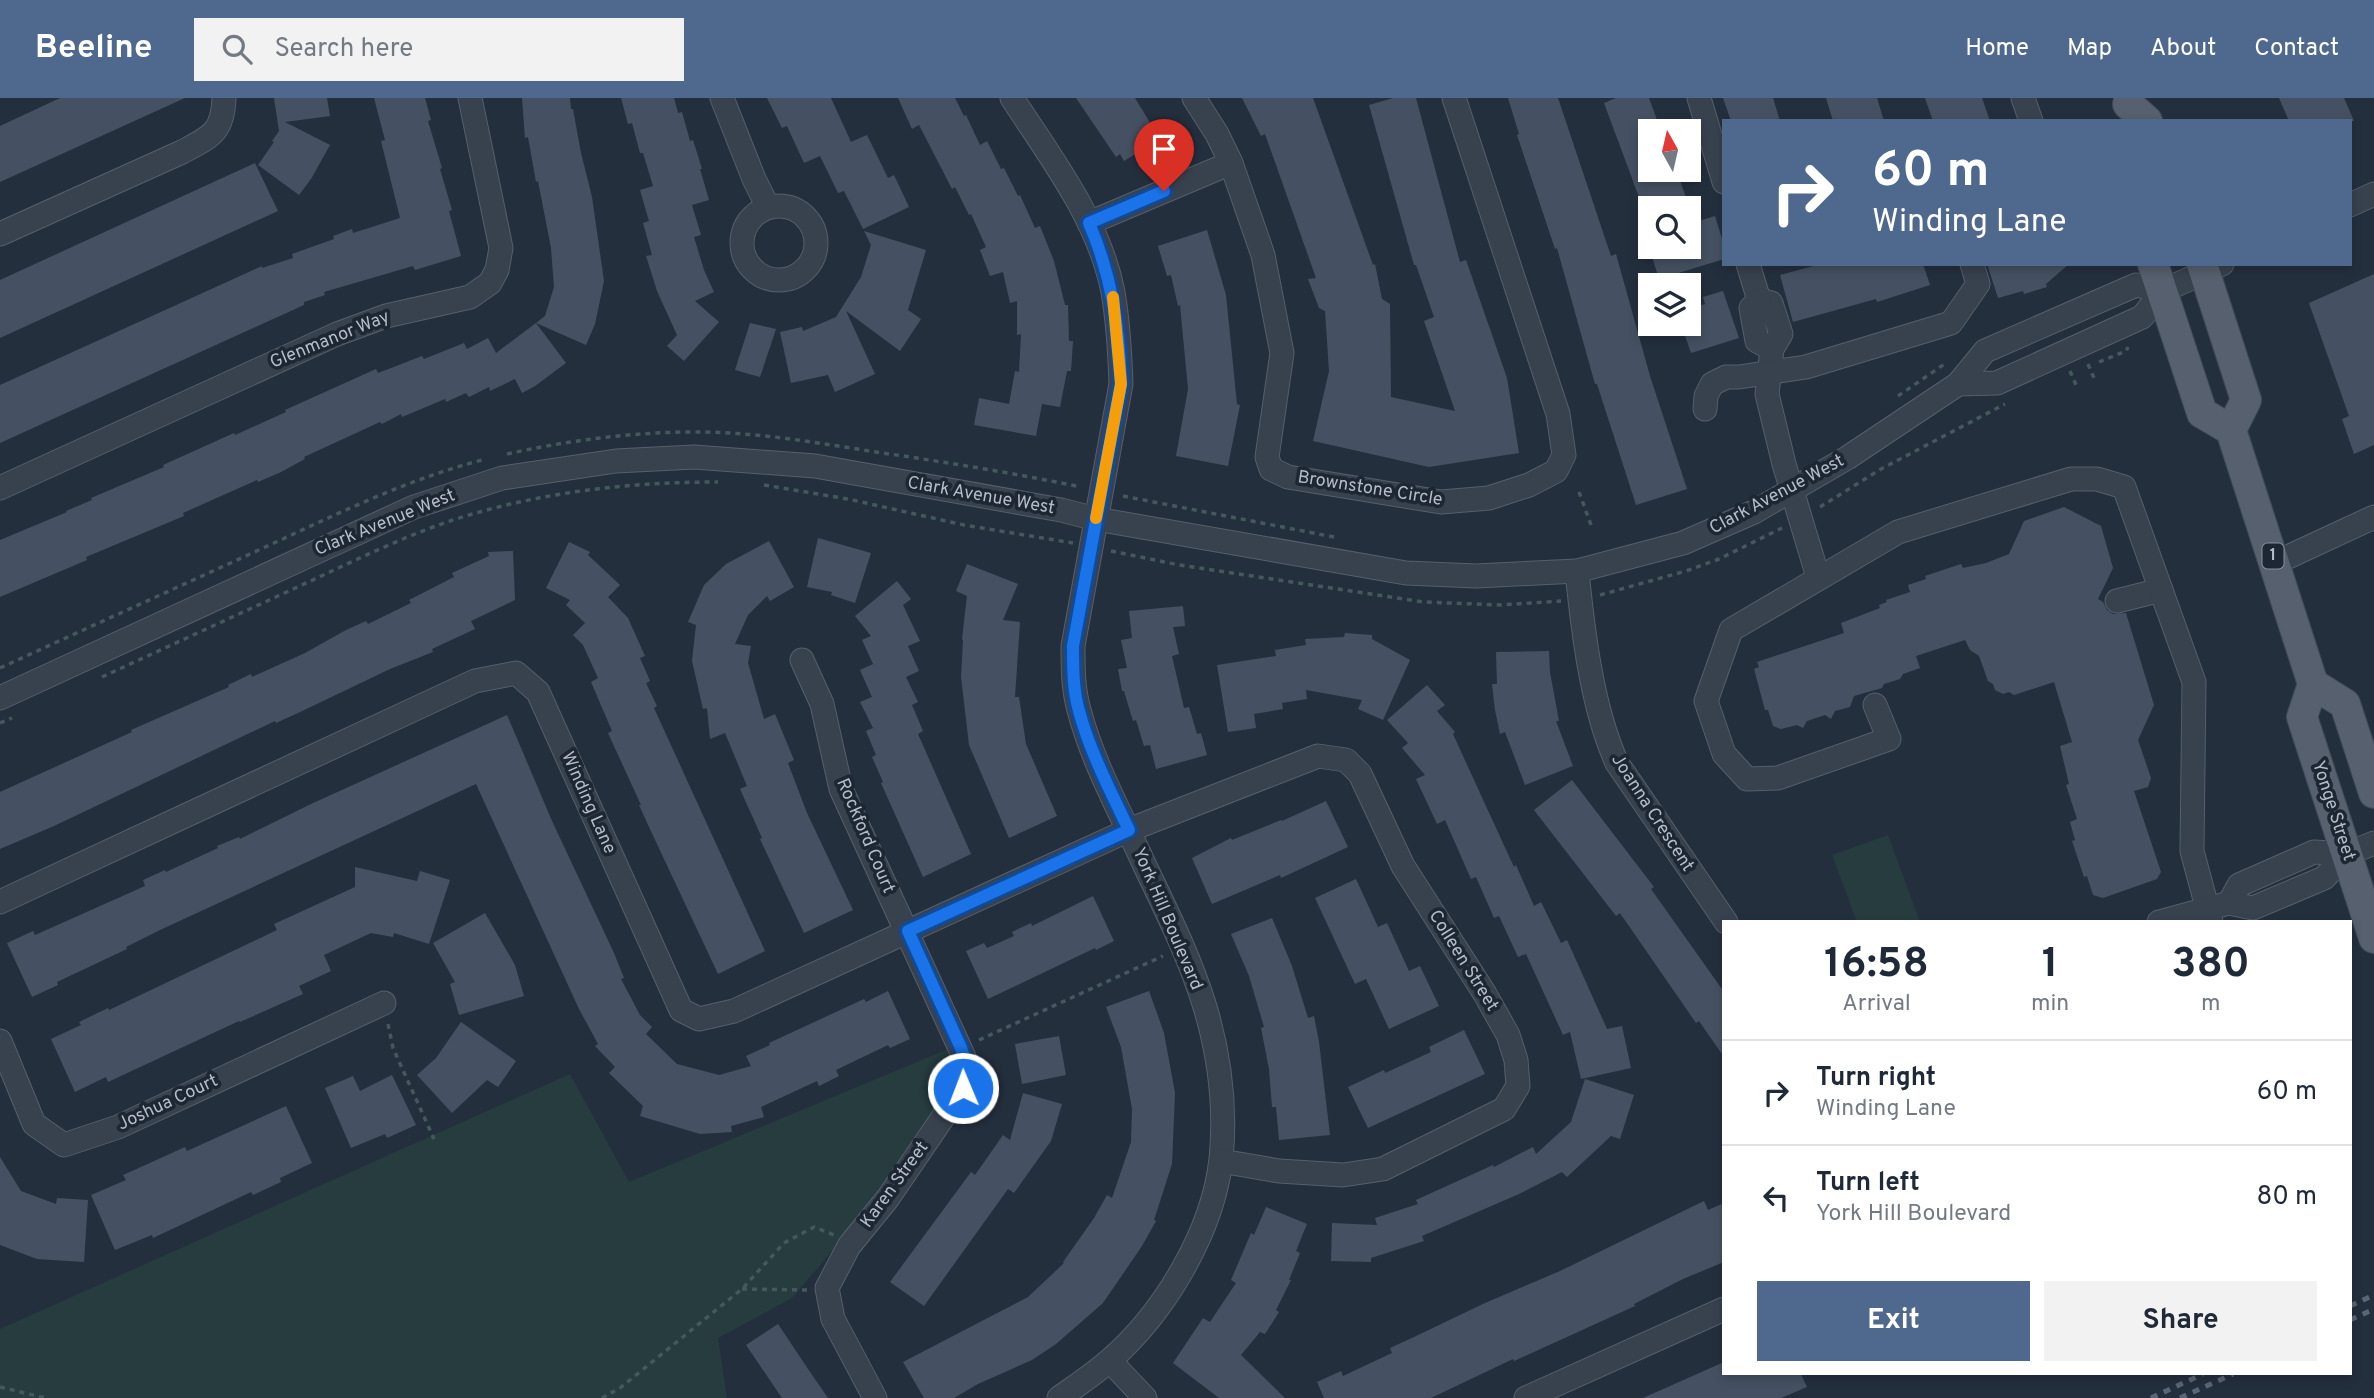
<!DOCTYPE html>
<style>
body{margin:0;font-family:Overpass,sans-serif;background:#f2f2f3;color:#1f2937;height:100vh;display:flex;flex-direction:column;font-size:26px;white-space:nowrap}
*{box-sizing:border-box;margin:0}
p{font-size:23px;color:#747a83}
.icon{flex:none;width:38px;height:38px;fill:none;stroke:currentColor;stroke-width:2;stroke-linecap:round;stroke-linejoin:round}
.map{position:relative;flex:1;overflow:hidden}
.side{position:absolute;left:1722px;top:822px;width:630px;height:455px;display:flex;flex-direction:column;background:#fff;border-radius:0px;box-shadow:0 4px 10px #0003}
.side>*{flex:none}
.guide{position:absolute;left:1722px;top:21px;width:630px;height:147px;border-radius:0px;box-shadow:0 4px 10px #0003;background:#4f688e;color:#fff;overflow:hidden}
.needle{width:46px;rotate:352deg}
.controls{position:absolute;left:1638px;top:21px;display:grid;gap:14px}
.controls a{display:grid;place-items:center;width:63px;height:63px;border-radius:0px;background:#fff;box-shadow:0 4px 10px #0003;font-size:35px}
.pin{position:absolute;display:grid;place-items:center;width:60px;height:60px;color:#fff;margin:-72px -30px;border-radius:50% 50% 50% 0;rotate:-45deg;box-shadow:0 0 7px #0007}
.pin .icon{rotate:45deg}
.me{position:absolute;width:77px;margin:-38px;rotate:359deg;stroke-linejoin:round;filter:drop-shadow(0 0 5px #0008)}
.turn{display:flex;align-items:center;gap:24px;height:147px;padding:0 35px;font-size:32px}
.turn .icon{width:91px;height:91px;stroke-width:2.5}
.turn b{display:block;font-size:49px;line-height:60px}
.eta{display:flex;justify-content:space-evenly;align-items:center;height:119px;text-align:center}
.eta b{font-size:42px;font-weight:700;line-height:49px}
.action{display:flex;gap:14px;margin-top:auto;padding:14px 35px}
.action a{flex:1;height:80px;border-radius:0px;background:#4f688e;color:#fff;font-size:28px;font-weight:700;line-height:80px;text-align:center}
.action a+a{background:#f2f2f3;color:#1f2937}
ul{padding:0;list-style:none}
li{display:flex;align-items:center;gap:21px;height:105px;padding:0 35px;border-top:2px solid #e0e1e3}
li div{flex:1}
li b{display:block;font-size:26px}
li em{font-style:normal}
header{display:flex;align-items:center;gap:42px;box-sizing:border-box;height:98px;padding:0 35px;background:#4f688e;color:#fff}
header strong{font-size:33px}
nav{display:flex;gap:38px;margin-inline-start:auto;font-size:24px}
.search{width:490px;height:63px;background:#f2f2f3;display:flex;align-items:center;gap:18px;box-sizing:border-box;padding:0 24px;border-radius:0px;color:#747a83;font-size:26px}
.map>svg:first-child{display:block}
.green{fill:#263c3f}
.building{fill:#455162}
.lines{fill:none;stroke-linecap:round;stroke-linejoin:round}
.minor-casing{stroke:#565f6c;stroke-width:25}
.major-casing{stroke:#414a57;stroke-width:32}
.path{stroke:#44595c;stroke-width:3.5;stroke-dasharray:5 5;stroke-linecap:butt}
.minor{stroke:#38414e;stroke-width:23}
.major{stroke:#56606e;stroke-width:30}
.rail{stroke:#5a6575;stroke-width:5;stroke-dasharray:7 7;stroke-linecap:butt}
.route-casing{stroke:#114b97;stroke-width:18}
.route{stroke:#1a73e8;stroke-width:12}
.slow{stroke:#f59e0b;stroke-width:12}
.labels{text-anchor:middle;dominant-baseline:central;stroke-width:7;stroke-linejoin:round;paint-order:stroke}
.shield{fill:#1d2633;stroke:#878f9c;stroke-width:2}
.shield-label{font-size:16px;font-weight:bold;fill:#b4bcc9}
.street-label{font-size:18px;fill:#b4bcc9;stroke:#1d2633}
</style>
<header>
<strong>Beeline</strong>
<div class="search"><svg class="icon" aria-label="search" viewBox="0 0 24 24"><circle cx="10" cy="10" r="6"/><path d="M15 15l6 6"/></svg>Search here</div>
<nav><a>Home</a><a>Map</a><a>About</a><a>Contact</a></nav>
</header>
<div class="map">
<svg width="2374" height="1300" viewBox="0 0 2374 1300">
<rect width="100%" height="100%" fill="#242f3e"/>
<!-- green -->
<g class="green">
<path d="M1888 737 1920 824H1857L1832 757Z"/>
<path d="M948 951 949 978 942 1002 852 1130 792 1200 718 1240 727 1300H0V1231L570 976 629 1084Z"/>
</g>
<!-- building -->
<g class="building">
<path d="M60 0H185L0 84V28Z"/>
<path d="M274 0H327L330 18 285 24 330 47 311 81 299 97 258 67 274 44 272 43 279 33Z"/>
<path d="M374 0H425L431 22 428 23 442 70 440 71 452 112 449 113 461 158 415 172 413 168 324 194 325 197 304 204V207L0 345V287L262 168V170L293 160 292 156 334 141 333 138 352 131 353 135 400 120 381 43 385 42Z"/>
<path d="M522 0H570L571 11H573L581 55 592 99 604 183 595 226 586 247 536 225 545 218 554 189 551 150 538 83 536 84 528 39 525 40Z"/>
<path d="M621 0H674L678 15 682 14 690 43 693 42 702 71H700L709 102 692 107 701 137 694 139 704 172 714 194 695 203 719 224 684 263 667 248 677 237 657 193 646 158 652 157 643 125 649 123 640 92 653 88 643 55H640L632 25 628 26Z"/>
<path d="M767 0H831L851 44 867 37 888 80 894 77 909 109 863 131 844 93 838 95 820 58 804 65 787 28 782 30Z"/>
<path d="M898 0H955L964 18 966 17 980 47 987 43 1001 71 1004 70 1018 98 1020 97 1035 130 1040 128 1054 163 1065 207H1068L1069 243H1073L1071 273H1067L1060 309 1042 306 1036 338 974 327 979 300 1009 306 1015 273 1019 274 1021 236 1017 237V203L1010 205 1003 174 990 178 980 152 986 149 971 116 969 117 955 89 952 91 919 27 912 31Z"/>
<path d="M1076 0H1135L1160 41 1124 63 1120 56 1116 59Z"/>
<path d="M1242 0H1313L1373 167 1375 166 1382 201 1390 206 1391 299 1455 313 1424 223 1434 219 1416 167H1414L1369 7 1393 0H1416L1460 164 1466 162 1507 280 1519 355 1429 369 1313 343 1329 273 1325 213 1319 210 1308 181 1316 180 1265 36 1261 38Z"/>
<path d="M1508 0H1558L1611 158 1616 156 1650 278 1687 391 1636 407 1597 286H1595L1557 150 1555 151 1517 37 1519 36Z"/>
<path d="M1616 0H1649L1661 33H1650V72H1676L1690 110H1643L1604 5Z"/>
<path d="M1723 0H1773L1780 23H1731Z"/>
<path d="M1826 0H1877L1884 23H1833Z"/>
<path d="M1925 0H1982L1990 23H1933Z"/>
<path d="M2279 0H2344L2354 23H2289Z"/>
<path d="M255 65 278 113 0 240V182Z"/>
<path d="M1715 118 1724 147V161L1659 181 1649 149H1689V126Z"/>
<path d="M1207 132 1226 197 1237 306 1240 307 1228 368 1176 358 1188 291 1180 207 1178 208 1171 177 1167 178 1158 148Z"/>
<path d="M864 133 926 152 908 212 921 221 900 253 846 213 875 276 835 294 828 277 791 285 780 234 802 229 803 233 836 219 861 179 871 147Z"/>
<path d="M1821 166H1923L1930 187 1877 204 1876 201 1793 224 1780 177Z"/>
<path d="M1987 166H2069L2046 186 2047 189 2024 196 2023 193 1998 200Z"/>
<path d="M2374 176V347L2354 356 2342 321 2349 318 2309 205Z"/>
<path d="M1723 193 1739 240 1691 255 1681 226H1689V211L1705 206 1703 199Z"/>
<path d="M536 225 566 265 535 288 522 295 515 281 490 293 489 289 469 299 466 295 446 304 445 301 402 319 401 316 382 326 380 324 304 359 305 361 281 374 258 384 257 382 183 415 184 418 86 459 87 462 0 499V442L67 414 66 413 92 402 91 400 164 369 163 367 234 335 235 337 286 314 285 312 376 271 378 275 422 258 424 261 464 245 467 251 488 240 496 255Z"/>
<path d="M750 225 776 231 760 279 735 272Z"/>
<path d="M2064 409 2101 428 2113 470 2098 501 2103 504 2107 512 2113 516 2126 515 2154 607 2138 642 2151 680 2148 689 2134 693 2161 774 2157 781 2103 800 2093 797 2087 778 2084 779 2072 743 2075 742 2070 724 2077 721 2066 687 2069 686 2060 648 2072 644 2054 584 2014 597 2009 594 2003 596 1995 592 1993 586 1988 583 1979 558 1970 552 1965 542 1916 558 1920 570 1903 576 1900 581 1884 586 1882 590 1854 598 1850 609 1835 613 1831 621 1825 617 1807 623 1803 630 1797 627 1781 631 1773 628 1768 612H1765L1754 571 1759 569 1757 564 1844 535 1841 525 1880 510 1879 507 1887 504 1886 502 1910 494 1908 487 1926 481 1925 478 1961 466 1963 470 1986 465 2009 456 2024 423Z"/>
<path d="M818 440 871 455 855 505 831 497 832 494 807 489Z"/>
<path d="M769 443 794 489 770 503 767 498 748 517 735 546 751 548 748 565 764 621 775 616 794 662 788 665 807 715 853 812 804 835 760 741 762 740 740 691 747 688 725 635 710 641 707 610 703 611 692 563 696 527 688 524 704 487 726 466Z"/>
<path d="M569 444 590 454 588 457 620 487 608 499 628 520 645 558 640 560 650 583 646 585 657 608 654 610 765 853 718 876 649 729 639 707H641L608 635 612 633 591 584 598 580 583 547 573 537 585 525 566 507 570 502 546 490Z"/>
<path d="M513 453 515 502 471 523 475 531 432 551 433 554 390 571 298 615 276 625 275 623 54 728 0 751V694L132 634 131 632 229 589 228 587 251 576 252 579 305 555 346 532 366 523 368 526 411 505 409 502 454 479 452 475 489 458 488 454Z"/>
<path d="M967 466 1018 486 1003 522 1020 524 1015 599H1019L1026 646 1057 718 1009 740 969 647 961 579 963 542 962 541 967 498 956 493Z"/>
<path d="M897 483 911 501 903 507 920 543 908 548 919 573 906 579 918 604 912 607 923 633 918 636 971 756 923 779 881 685 883 684 872 659 876 657 866 633 873 630 860 604 872 599 860 572 873 566 862 542 871 538 855 518Z"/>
<path d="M1183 508 1185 528 1173 529 1179 556 1172 558 1184 610 1189 609 1197 636 1201 635 1207 657 1156 671 1150 647 1144 648 1136 622 1133 623 1124 593H1122L1118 571 1127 570 1121 542 1132 540 1129 513Z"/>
<path d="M1345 535 1372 537V541L1410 562 1383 622 1358 611 1362 602 1306 592 1307 601 1282 605 1283 611 1254 616 1256 630 1228 634 1217 567 1276 558 1275 552 1306 547 1305 541 1344 539Z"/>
<path d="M1549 553 1550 574 1559 623H1556L1573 668 1525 687 1505 634 1500 636 1495 612 1492 586H1497L1496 554Z"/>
<path d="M1427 587 1445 607 1437 613 1455 634 1453 636 1474 682 1514 769 1516 767 1534 808 1541 804 1561 845 1567 842 1607 931 1622 928 1631 970 1581 981 1570 934 1563 937 1526 856 1518 859 1499 818 1494 820 1476 779 1471 781 1445 722 1437 726 1416 681 1425 677 1402 650 1408 645 1387 622Z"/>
<path d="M507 617 552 723 614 855 624 880 621 881 640 917 652 929 646 936 677 966 719 977 751 968 746 958 770 947 769 945 864 901 866 904 888 893 910 941 890 950 888 947 836 972 839 978 819 988 817 983 761 1009 764 1019 731 1028 732 1034 700 1036 640 1018 643 1008 609 975 615 969 595 948 598 946 579 911 476 686 160 832 126 849 127 851 57 884 58 887 32 899 7 845 33 833 35 837 145 788 143 782 165 772 166 774 218 750 217 748 239 739 240 741 311 706Z"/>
<path d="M1572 682 1654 789 1651 791 1724 894V959L1699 923 1696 925 1620 815 1616 818 1534 712Z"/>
<path d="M1326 703 1348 749 1281 780 1280 777 1212 806 1192 760 1231 740 1232 742 1281 722 1282 723Z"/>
<path d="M355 769 417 783 420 773 450 782 429 846 394 835 393 839 371 835 324 857 331 873 299 888 303 896 240 924 239 923 108 984 106 979 75 994 51 941 81 927 79 924 108 910 109 912 277 832 274 826 355 789Z"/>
<path d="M1356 781 1378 829 1387 825 1409 873 1420 868 1439 908 1389 931 1366 881 1355 886 1315 800Z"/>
<path d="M1093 798 1114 843 1096 852 1095 850 988 901 966 853 984 845 987 850 1014 838 1012 834 1031 825 1032 828Z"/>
<path d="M485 815 515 867 524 898 459 917 450 886 455 884 433 845Z"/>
<path d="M1272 820 1292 868 1308 920 1314 918 1319 944 1330 1037 1279 1042 1276 1009H1272L1269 971 1261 930 1264 929 1249 878 1231 836Z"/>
<path d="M1149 893 1164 935 1175 995 1172 1066 1154 1122 1156 1123 1142 1148 1103 1205 1056 1246 1032 1262 978 1286 954 1300H924L903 1264 1028 1199 1064 1165 1063 1164 1094 1120 1107 1097 1112 1100 1131 1044 1132 1011 1121 949 1106 909Z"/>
<path d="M461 924 516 963 498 989 487 982 452 1015 417 977 436 960Z"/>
<path d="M1464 932 1485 976 1368 1030 1348 989 1384 972 1385 975 1431 954 1429 949Z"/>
<path d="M1059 938 1066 977 1022 986 1015 946Z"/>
<path d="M392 977 416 1027 387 1040 385 1036 351 1050 325 990 353 978 360 993Z"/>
<path d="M1585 981 1634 997 1620 1041 1611 1038 1567 1079 1562 1074 1519 1096 1422 1138 1424 1143 1371 1160V1164L1331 1163 1332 1125 1377 1127 1375 1120 1418 1106 1416 1102 1493 1067 1494 1069 1533 1049 1536 1056 1571 1024Z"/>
<path d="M1023 995 1062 1006 1051 1043 1014 1095 1008 1091 924 1208 890 1184 971 1074 975 1077 1003 1037 1010 1042Z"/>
<path d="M286 1008 312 1065 280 1080 281 1084 253 1097 251 1094 153 1140 152 1137 115 1152 91 1097 126 1082 123 1077 152 1064 185 1049 187 1053Z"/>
<path d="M0 1059 21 1093 56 1106 57 1100 88 1102 84 1164 37 1161 0 1147Z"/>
<path d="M1704 1103 1708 1112 1724 1105V1164L1683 1181 1634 1206 1635 1208 1514 1263 1513 1261 1431 1300H1324L1317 1284 1341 1273 1343 1278 1392 1255 1390 1250 1414 1239 1485 1205 1560 1173Z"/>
<path d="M1266 1109 1307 1126 1296 1153 1300 1155 1289 1182H1291L1276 1212 1279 1214 1265 1236 1260 1234 1241 1257 1285 1300H1219L1173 1265 1203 1220 1210 1224 1236 1185 1231 1182 1251 1135 1254 1137Z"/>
<path d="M778 1226 808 1271 828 1300H782L746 1247Z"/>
<path d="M1724 1264V1276H1801L1807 1289 1781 1300H1643Z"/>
</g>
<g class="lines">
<defs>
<g id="minor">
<path d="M722 0 754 81 768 109"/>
<path d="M1012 0C1051 60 1099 122 1113 194 1118 224 1120 255 1121 286L1073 548C1073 570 1073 591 1079 612 1093 666 1122 717 1145 768 1167 814 1190 860 1205 909 1220 959 1226 1010 1221 1061 1213 1134 1164 1215 1110 1262 1094 1276 1076 1288 1059 1300"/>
<path d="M1194 0 1217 36 1231 65 1263 157 1282 255 1267 359 1271 371 1288 379 1441 404 1489 400 1529 387 1556 373 1564 357 1558 316 1454 0"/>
<path d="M1699 0 1724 84"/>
<path d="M2023 0 2031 23"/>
<path d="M2350 107 2374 96"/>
<circle cx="779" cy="145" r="37"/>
<path d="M1089 125 1231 65"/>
<path d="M0 136 182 54C210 39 223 35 224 0"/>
<path d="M1748 166 1759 202"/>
<path d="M1759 202 1771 205 1781 236 1772 251 1767 296 1784 366 1818 479"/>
<path d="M1759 202 1751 210 1757 243 1772 251"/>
<path d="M1958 286 1997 285 2142 219 2163 193 2222 166"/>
<path d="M1705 311 1706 298 1712 286 1726 279H1739L1806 269 1951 225 1978 186 1972 166"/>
<path d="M0 390 337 236 386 218 470 199 490 185 497 172 501 150 470 0"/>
<path d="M2275 465 2374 419"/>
<path d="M1577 473C1583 534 1592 610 1617 665L1726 824"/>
<path d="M2117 503 2161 492"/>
<path d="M802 562 822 606 841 691 964 959 963 990 888 1100 849 1148 827 1190 833 1221 875 1300"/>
<path d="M0 600 414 409 502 380 616 363 694 359 815 368 1061 412 1096 421 1406 475 1476 478 1577 473 1683 445 1754 414 1847 360 1958 286 1985 253 2136 187 2163 193"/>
<path d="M1875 607 1889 641 1778 680 1747 681 1724 656 1706 603 1731 532 1898 434 2071 381H2097L2124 389 2194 584 2192 753 2211 824"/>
<path d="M0 804 475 583 516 575 538 594 681 912 699 921 734 913 1129 732 1318 658 1346 662 1360 676 1403 768 1485 896 1508 937 1516 962 1518 988 1504 1011 1383 1071 1343 1077 1279 1073 1221 1063"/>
<path d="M2229 805 2239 787 2314 754 2347 756"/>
<path d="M2159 824 2229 805 2253 810 2324 780 2347 756 2374 745"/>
<path d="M0 943 34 1026 64 1047 118 1029 384 905"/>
<path d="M1110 1263 1145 1300"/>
<path d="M1526 1300 1724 1211"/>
</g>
<g id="major">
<path d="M2128 6 2147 23"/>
<path d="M2153 166 2202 315 2231 332 2313 586 2302 619 2374 840"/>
<path d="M2202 166 2246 302 2231 332"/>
<path d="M2313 586 2345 606 2374 695"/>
</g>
</defs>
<!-- minor casing -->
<use href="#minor" class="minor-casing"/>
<!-- major casing -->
<use href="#major" class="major-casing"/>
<!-- path -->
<g class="path">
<path d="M2099 264 2126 253 2128 249"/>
<path d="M2088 266 2094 280"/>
<path d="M2070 273 2076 287"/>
<path d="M1898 298 1946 265"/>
<path d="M507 356C566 343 625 335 686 334 750 333 813 344 876 354 945 364 1013 375 1081 389"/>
<path d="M764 387 848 401 964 427 1073 445"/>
<path d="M1579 394 1591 427"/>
<path d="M1123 398 1339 440"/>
<path d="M1820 409 1881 371 2005 306"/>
<path d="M1111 453 1179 467 1424 504 1501 507 1561 503"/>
<path d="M1600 497 1686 473 1719 461 1782 430"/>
<path d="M0 570C87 530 174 491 261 451 333 418 405 382 482 362"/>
<path d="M102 579C169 548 237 517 304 486 354 463 404 438 456 421 541 394 629 384 718 384"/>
<path d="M0 625 12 620"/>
<path d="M388 926 393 950 434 1041"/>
<path d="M979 942 1163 858"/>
<path d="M742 1191 807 1192"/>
<path d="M0 1289 45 1300"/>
<path d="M602 1300 620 1290 742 1191 784 1145 814 1129 834 1137"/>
</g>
<!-- minor -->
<use href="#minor" class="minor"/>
<!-- major -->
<use href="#major" class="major"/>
<!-- rail -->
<g class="rail">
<path d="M2350 1208 2374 1197"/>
<path d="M2350 1222 2374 1211"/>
<path d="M2151 1300 2203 1276"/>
<path d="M2180 1300 2233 1276"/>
</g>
</g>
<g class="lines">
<defs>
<path id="route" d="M963 990 964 959 961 950 908 833 1129 732C1111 694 1090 654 1079 613 1073 592 1073 570 1073 548L1121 286C1119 227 1112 179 1089 125L1164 93"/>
</defs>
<!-- route casing -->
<use href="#route" class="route-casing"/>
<!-- route -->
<use href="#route" class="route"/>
<!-- slow -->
<path class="slow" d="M1096 420 1121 286 1113 199"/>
</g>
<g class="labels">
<!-- shield labels -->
<rect class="shield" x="2262.5" y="445.5" width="21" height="25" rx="5"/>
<g class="shield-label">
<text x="2273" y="458">1</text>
</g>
<!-- street labels -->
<g class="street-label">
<text transform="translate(330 242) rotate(-22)">Glenmanor Way</text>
<text transform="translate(1370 391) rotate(9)">Brownstone Circle</text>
<text transform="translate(1777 397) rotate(-28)">Clark Avenue West</text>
<text transform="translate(981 398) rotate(10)">Clark Avenue West</text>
<text transform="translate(385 425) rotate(-22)">Clark Avenue West</text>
<text transform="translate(588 705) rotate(66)">Winding Lane</text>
<text transform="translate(2333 713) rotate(72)">Yonge Street</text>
<text transform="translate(1652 715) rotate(57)">Joanna Crescent</text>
<text transform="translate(865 738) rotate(67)">Rockford Court</text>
<text transform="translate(1167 821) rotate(67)">York Hill Boulevard</text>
<text transform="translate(1463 863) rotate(58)">Colleen Street</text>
<text transform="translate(168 1005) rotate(-25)">Joshua Court</text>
<text transform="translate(895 1087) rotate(-54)">Karen Street</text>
</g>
</g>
</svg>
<div class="controls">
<a><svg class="needle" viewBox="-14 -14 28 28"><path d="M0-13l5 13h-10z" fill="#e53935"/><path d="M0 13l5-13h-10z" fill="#747a83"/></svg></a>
<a><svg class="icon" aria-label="search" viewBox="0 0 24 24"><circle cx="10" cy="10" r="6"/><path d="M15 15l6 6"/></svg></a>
<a><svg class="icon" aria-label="layers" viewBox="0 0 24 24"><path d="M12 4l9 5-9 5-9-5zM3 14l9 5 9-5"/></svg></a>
</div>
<div class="pin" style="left:1164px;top:93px;background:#d93025"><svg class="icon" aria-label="arrive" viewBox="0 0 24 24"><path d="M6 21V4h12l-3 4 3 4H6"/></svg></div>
<svg class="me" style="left:963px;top:990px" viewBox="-20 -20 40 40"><circle r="17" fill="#1a73e8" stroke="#fff" stroke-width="3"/><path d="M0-11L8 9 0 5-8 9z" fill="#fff"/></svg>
<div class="guide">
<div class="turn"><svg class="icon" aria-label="right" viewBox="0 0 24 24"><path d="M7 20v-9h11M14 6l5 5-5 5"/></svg><div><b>60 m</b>Winding Lane</div></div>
</div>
<section class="side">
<div class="eta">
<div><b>16:58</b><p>Arrival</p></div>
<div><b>1</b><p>min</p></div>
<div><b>380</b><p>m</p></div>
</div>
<ul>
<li><svg class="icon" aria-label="right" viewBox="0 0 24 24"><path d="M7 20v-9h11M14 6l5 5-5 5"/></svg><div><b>Turn right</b><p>Winding Lane</p></div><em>60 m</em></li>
<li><svg class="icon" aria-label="left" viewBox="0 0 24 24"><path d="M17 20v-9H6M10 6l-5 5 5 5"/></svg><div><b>Turn left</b><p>York Hill Boulevard</p></div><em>80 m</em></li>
</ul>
<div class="action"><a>Exit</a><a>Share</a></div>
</section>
</div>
